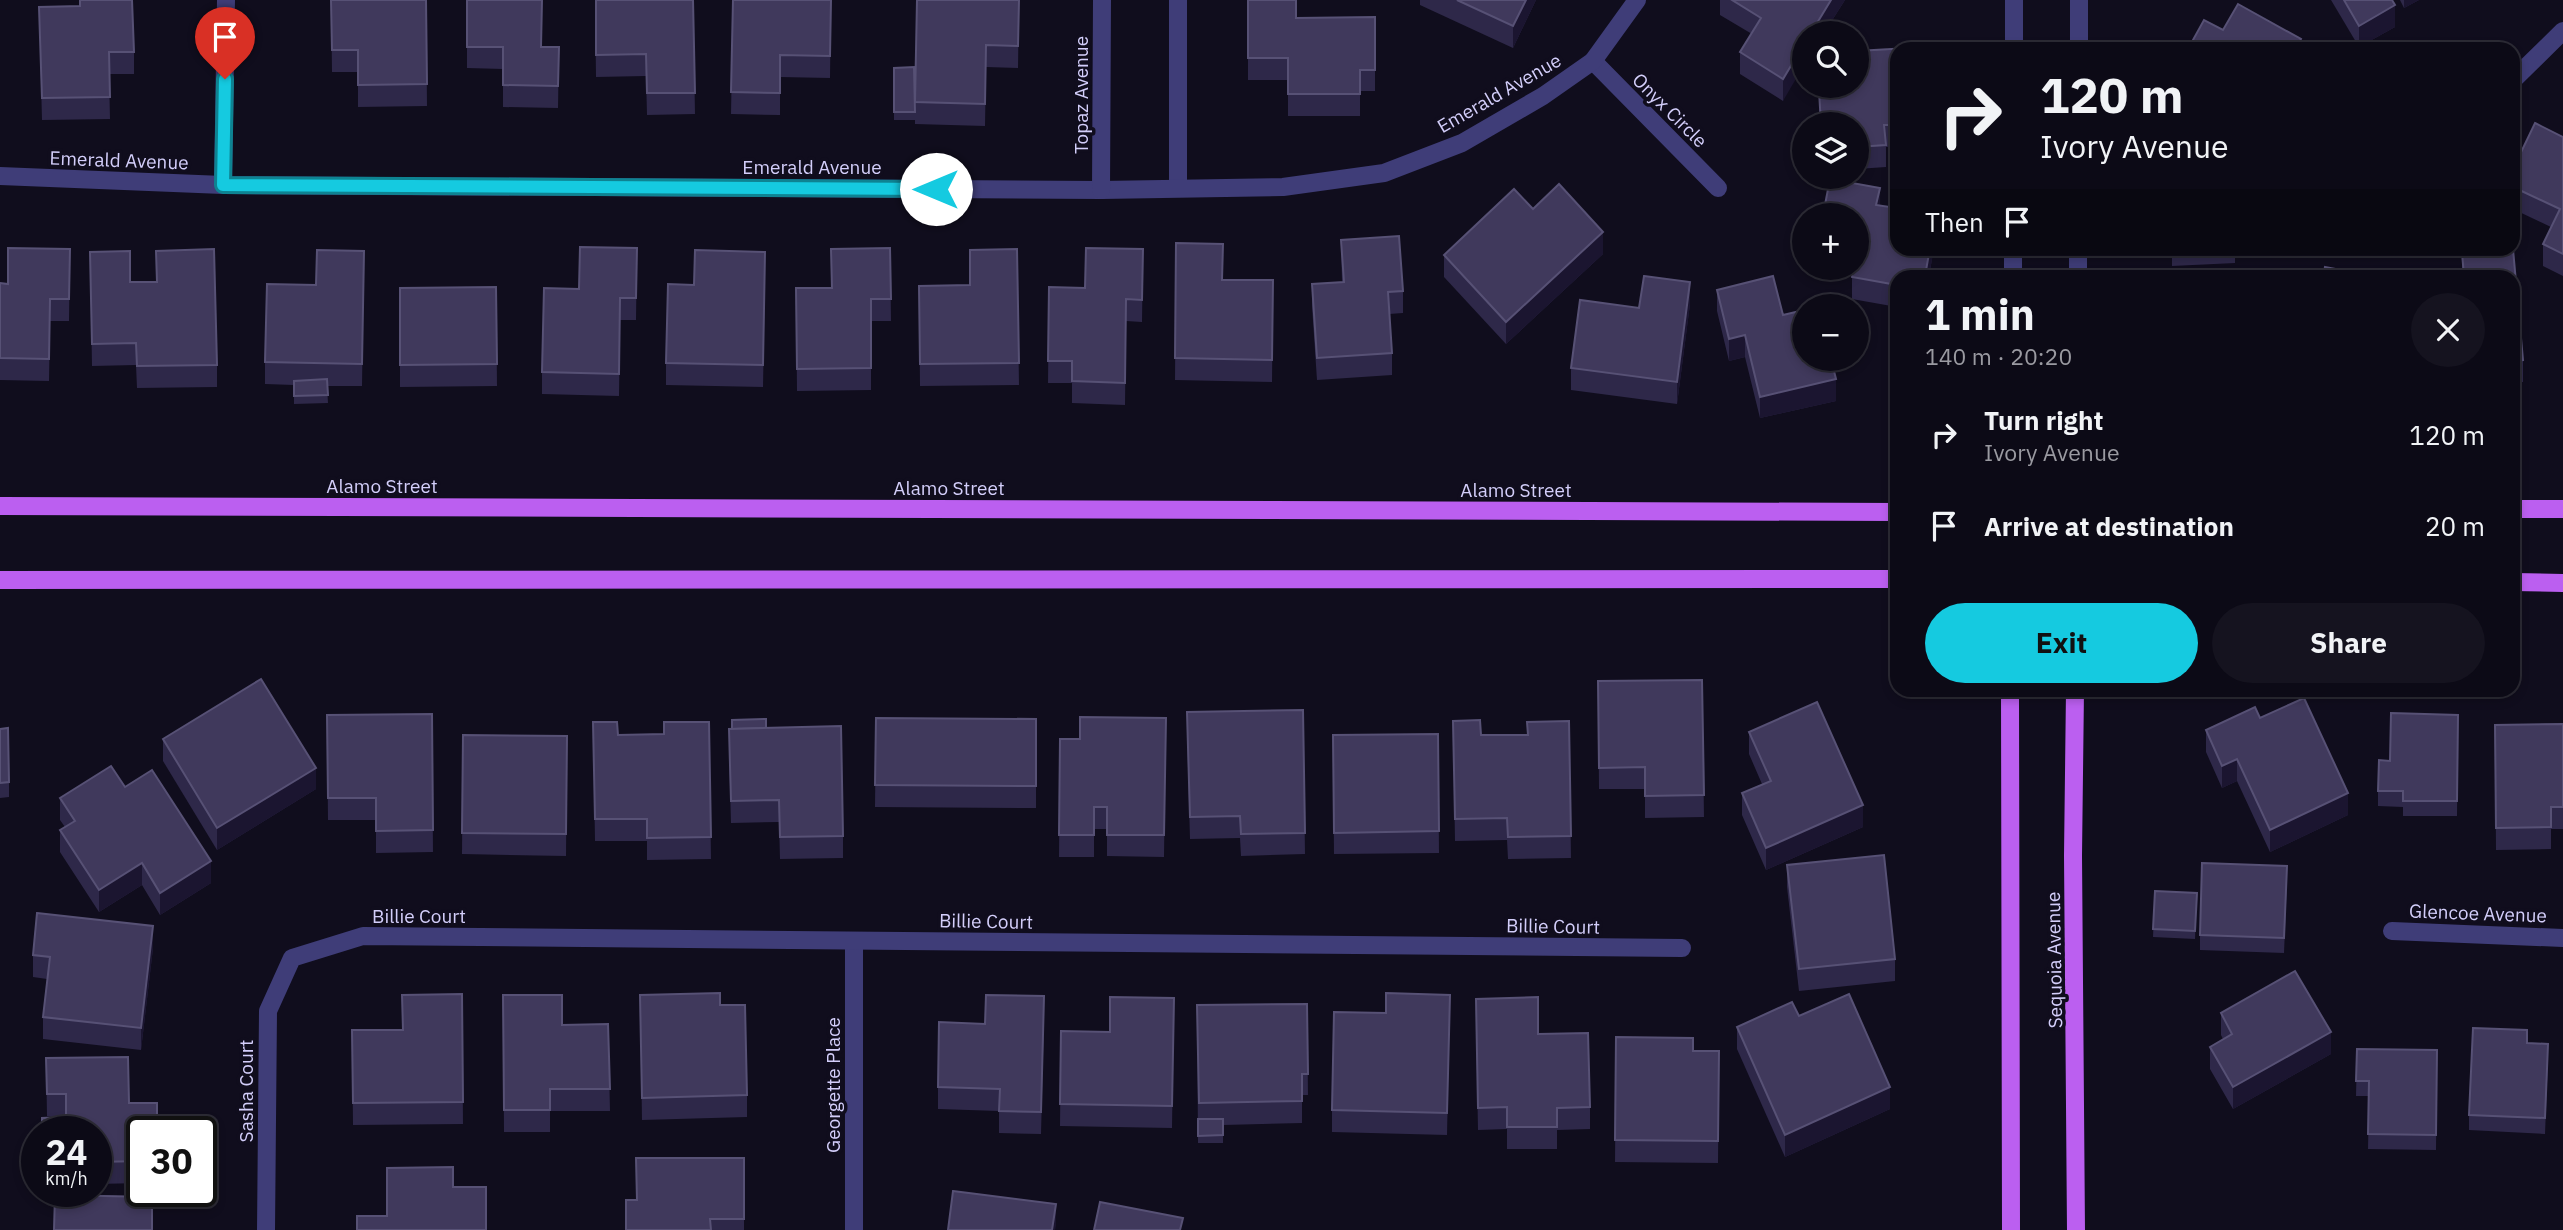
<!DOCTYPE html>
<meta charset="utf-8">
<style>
body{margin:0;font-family:"IBM Plex Sans",sans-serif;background:#15131f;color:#f1f3f6;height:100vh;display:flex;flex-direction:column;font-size:26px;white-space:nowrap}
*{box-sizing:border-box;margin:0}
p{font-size:23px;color:#9a9aa1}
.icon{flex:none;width:38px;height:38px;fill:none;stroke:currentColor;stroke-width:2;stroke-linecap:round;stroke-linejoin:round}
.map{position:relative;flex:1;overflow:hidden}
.panel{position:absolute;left:1890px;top:270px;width:630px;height:427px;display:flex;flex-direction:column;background:#0c0a16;border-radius:21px;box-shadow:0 4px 10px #0003,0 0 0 2px #2c2b35}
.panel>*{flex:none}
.guide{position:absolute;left:1890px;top:42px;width:630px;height:214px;border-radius:21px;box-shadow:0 4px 10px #0003,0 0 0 2px #2c2b35;background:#0c0a16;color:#f1f3f6;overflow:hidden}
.controls{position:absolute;left:1792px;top:21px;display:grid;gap:14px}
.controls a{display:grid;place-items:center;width:77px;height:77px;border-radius:50%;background:#0c0a16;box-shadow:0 4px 10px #0003,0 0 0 2px #2c2b35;font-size:35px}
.speed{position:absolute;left:21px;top:1116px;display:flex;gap:14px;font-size:35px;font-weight:700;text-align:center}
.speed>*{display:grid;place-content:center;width:91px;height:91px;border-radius:50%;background:#0c0a16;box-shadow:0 4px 10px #0003,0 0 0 2px #2c2b35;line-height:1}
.speed small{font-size:18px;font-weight:400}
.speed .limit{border:4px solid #111;border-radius:10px;background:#fff;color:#111}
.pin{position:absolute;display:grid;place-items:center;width:60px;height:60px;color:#fff;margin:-72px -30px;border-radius:50% 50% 50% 0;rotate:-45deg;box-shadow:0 0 7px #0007}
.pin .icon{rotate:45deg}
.me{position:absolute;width:77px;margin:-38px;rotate:270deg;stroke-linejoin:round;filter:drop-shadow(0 0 5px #0008)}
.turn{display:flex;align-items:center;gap:24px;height:147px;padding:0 35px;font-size:32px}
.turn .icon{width:91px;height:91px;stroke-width:2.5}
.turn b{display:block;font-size:49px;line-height:60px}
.then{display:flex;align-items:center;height:66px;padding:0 35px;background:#0003;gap:14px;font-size:26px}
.round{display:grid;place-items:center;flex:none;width:74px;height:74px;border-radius:37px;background:#15131f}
.summary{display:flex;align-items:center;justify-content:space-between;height:119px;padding:0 35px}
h1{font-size:42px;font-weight:700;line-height:52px}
.primary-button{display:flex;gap:14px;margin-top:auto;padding:14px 35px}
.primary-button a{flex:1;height:80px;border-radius:42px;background:#15cae0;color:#111;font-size:28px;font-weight:700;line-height:80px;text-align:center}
.primary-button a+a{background:#15131f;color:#f1f3f6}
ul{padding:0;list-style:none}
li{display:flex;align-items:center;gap:21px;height:91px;padding:0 35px}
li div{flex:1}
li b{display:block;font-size:26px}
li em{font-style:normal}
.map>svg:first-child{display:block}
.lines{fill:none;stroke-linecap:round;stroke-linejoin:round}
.minor{stroke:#3f3d78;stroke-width:18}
.major{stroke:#bb5ff0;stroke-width:18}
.wall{fill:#2e2849}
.shaded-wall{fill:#1b1530}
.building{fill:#40395c;stroke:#575175;stroke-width:2}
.route-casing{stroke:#0e8392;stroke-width:18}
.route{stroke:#15cae0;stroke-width:12}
.labels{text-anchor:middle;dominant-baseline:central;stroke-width:7;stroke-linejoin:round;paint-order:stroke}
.street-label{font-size:19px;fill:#d3cefa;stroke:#100d1d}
</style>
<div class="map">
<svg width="2563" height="1230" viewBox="0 0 2563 1230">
<rect width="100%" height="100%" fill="#100d1d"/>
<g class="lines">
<!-- minor -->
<g class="minor">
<path d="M1178 0V188"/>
<path d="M2014 49V0"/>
<path d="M2079 49V0"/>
<path d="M1593 61 1718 188"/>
<path d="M2513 80 2563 31"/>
<path d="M0 176 223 185 1101 190 1283 187 1384 173 1462 143 1543 96 1593 61 1637 0"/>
<path d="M223 185 226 0"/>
<path d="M1101 190 1102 0"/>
<path d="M2013 276V248"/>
<path d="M2078 276V248"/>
<path d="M2392 931 2563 938"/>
<path d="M854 941V1230"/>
<path d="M266 1230 268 1011 292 958 363 936 1682 948"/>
</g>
<!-- major -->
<g class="major">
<path d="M0 506 1897 512"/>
<path d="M2513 509H2563"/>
<path d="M0 580 1897 579"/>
<path d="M2513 582 2563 583"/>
<path d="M2010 690 2011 1230"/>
<path d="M2075 690 2073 856 2076 1230"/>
</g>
</g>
<!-- wall -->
<g class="wall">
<path d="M331 0H426L427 106 358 107V72H332Z"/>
<path d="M467 0 542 47H559L558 108 503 107V69L467 68Z"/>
<path d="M595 0H693L695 114 647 115 646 76 596 77Z"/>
<path d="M733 0H831L830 78 780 77V115L731 114Z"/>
<path d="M917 0H1019L1018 68 986 67 985 126 915 124V120H894V68L915 112Z"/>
<path d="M1248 0 1296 18 1375 17V91H1360V116H1288V80H1248Z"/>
<path d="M1420 0H1536L1513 48 1420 5Z"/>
<path d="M1720 0H1845L1824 33H1804L1783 101 1740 74V52L1752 34 1720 15Z"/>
<path d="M2331 0H2392L2395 27 2359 47Z"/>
<path d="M2400 0H2419L2404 8Z"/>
<path d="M39 7 134 52V74H109L110 119 42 120Z"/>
<path d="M1897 49V146L1886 147V167L1857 169V124H1820L1819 91 1854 89V86H1857Z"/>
<path d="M2563 137V276L2543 266V244L2551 227 2513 209V169Z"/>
<path d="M1880 205 1934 248 1929 276H1897V307L1852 299V277L1857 268V215Z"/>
<path d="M1533 209 1603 254 1506 344 1444 277V255Z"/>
<path d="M1341 240 1403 291V313L1389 314 1392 353V375L1317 380 1312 306V284L1342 282Z"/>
<path d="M1176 243 1223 280H1273L1272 382 1175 380Z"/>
<path d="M637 248 636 320H620L619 396 542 394V372L579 289Z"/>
<path d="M890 248 891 321H871V390L797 391 796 288H832Z"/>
<path d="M2172 248H2235V263L2172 266Z"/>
<path d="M70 249 69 321H50L49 381 0 380V283L8 284Z"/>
<path d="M1017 249 1019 385 920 386 919 286 970 285Z"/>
<path d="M1143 249 1142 322 1126 321 1125 405 1072 403V383H1048L1049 287 1085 288Z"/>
<path d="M2513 249 2523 360V382L2513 383V276H2462V253Z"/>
<path d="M156 251 217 365V387L137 388 136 365 92 366 90 252 130 282H156Z"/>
<path d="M364 251 362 386H327L328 403 294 404V385L265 384V362L316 285Z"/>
<path d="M765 274 763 387 666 385V363L694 285Z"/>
<path d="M496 287 497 386 400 387V288Z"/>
<path d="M1717 290 1783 315 1836 401 1760 418 1745 357 1729 361 1717 311Z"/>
<path d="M1690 304 1677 404 1571 390V368L1639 308Z"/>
<path d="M1702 680 1704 817 1645 818V789H1599L1598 681Z"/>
<path d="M1303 710 1305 854 1241 856 1240 838 1190 839 1187 734Z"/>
<path d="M432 714 433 852 376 853V820H328L327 715Z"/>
<path d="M2458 715 2457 816H2403V807L2378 806V791L2390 761Z"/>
<path d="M876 718 1036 719V808L875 807Z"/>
<path d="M1166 718 1164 857 1107 856V829H1094V857H1059L1060 739H1080Z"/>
<path d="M2260 718 2348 815 2270 852 2237 781 2222 788 2206 752V730Z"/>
<path d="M1453 721 1481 735H1527L1569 721 1571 858 1508 859 1507 840 1455 841Z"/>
<path d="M593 722 618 735 664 734 709 722 711 859 647 860V841H595Z"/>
<path d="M2563 724V829H2551V849L2496 850 2495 725Z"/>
<path d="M766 728 843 836V858L780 859 779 822 731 823 729 751Z"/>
<path d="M0 729 9 782V797L0 798Z"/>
<path d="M1749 732 1863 827 1766 870 1742 815V793L1762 784 1749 754Z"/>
<path d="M1438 734 1439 853 1334 854 1333 735Z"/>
<path d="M463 735 567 736 566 856 462 854Z"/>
<path d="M163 739 316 789 217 850 163 761Z"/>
<path d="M125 787 211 883 160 915 142 885 99 912 60 852V830L65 827 60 820V798Z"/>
<path d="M1787 865 1895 959V981L1799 991 1787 887Z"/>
<path d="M2287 881 2284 953 2200 950V935Z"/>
<path d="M2155 891 2197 893 2195 939 2153 937Z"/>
<path d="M153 948 141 1050 43 1039V1017L47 979 33 977V955Z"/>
<path d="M462 994 463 1124 353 1125 352 1030H403Z"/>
<path d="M503 995 562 1025 608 1024 610 1111H550V1132H504Z"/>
<path d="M640 995 720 1005 747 1095V1117L642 1120Z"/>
<path d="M1450 995 1447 1135 1332 1132V1110Z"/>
<path d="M1174 998 1172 1128 1060 1126 1061 1031 1110 1032Z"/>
<path d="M1307 1004 1308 1095H1302V1123L1223 1125V1143H1198L1197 1005Z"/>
<path d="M2221 1013 2331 1054 2233 1109 2210 1069V1047L2223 1039 2221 1035Z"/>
<path d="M1799 1016 1890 1109 1785 1157 1737 1049V1027Z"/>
<path d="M1044 1018 1041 1134 999 1133V1111L938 1109V1087L985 1024Z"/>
<path d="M1476 1021 1538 1034 1590 1107V1129L1557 1130V1149H1507V1129L1478 1130Z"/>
<path d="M1616 1037 1693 1051H1719L1718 1163 1615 1162Z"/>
<path d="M2357 1049 2437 1050 2436 1150 2368 1149 2369 1096H2356Z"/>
<path d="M46 1058 129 1103 142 1132V1183L96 1184V1132L66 1117V1116H47Z"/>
<path d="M2548 1059 2545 1134 2469 1130V1115Z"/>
<path d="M744 1158V1230H626L637 1200Z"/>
</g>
<!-- shaded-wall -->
<g class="shaded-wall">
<path d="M1526 0H1536L1513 48V26Z"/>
<path d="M1831 0H1845L1824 33H1811Z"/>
<path d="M2404 0H2419L2404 8Z"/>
<path d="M2395 5V27L2359 47V26Z"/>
<path d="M2301 39V49H2296Z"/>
<path d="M1804 44V65L1783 101V79Z"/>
<path d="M1880 188V210L1876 205Z"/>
<path d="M1603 232V254L1506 344V322Z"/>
<path d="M1930 248H1934L1929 276H1925Z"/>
<path d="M1690 282V304L1677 404V382Z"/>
<path d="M1745 335V357L1729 361V339Z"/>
<path d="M1836 379V401L1760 418V397Z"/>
<path d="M2237 759V781L2222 788V766Z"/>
<path d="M316 768V789L217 850V828Z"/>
<path d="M2348 793V815L2270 852V830Z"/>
<path d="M1863 805V827L1766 870V848Z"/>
<path d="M211 861V883L160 915V893Z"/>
<path d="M142 863V885L99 912V890Z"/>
<path d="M153 926V948L141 1050V1028Z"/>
<path d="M2331 1032V1054L2233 1109V1087Z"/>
<path d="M1890 1087V1109L1785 1157V1135Z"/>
<path d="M1056 1204V1226L1055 1230H1052Z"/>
</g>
<!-- building -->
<g class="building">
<path d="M80 0H132L134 52H109L110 97 42 98 39 7 80 6Z"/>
<path d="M331 0H426L427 84 358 85V50H332Z"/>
<path d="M467 0H542L541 47H559L558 86 503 85V47H467Z"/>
<path d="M596 0H693L695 93H647L646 54 596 55Z"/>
<path d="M733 0H831L830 56 780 55V93L731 92Z"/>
<path d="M917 0H1019L1018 46 986 45 985 104 915 102Z"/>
<path d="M1248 0H1296V18L1375 17V70H1360V94H1288V58H1248Z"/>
<path d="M1457 0H1526L1513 26Z"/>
<path d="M1732 0H1831L1811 33H1804V44L1783 79 1740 52 1761 18Z"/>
<path d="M2344 0H2392L2395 5 2359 26Z"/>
<path d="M2238 4 2301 39 2296 49H2188L2204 20 2223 30Z"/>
<path d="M1926 47V49H1897V125H1884L1886 145 1857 147V124H1821L1819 91 1856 89 1855 86H1857V51Z"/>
<path d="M914 67 915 112H894V68Z"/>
<path d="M2535 123 2563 137V254L2543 244 2560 209 2513 187V169Z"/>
<path d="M1830 179 1880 188 1876 205 1897 208V248H1930L1925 276H1897V285L1852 277 1853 268H1857V250L1858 241H1857V215H1823Z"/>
<path d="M1559 184 1603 232 1506 322 1444 255 1514 189 1533 209Z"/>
<path d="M1399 236 1403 291 1388 292 1392 353 1317 358 1312 284 1344 282 1341 240Z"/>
<path d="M1176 243 1223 244 1222 280H1273L1272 360 1175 358Z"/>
<path d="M580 247 637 248 636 298H620L619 374 542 372 544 288 579 289Z"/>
<path d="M8 248 70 249 69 299H50L49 359 0 358V283L8 284Z"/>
<path d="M890 248 891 299H871V368L797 369 796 288H832L831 249Z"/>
<path d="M1086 248 1143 249 1142 300 1126 299 1125 383 1072 381V361H1048L1049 287 1085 288Z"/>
<path d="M214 249 217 365 137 366 136 343 92 344 90 252 130 251V282H157L156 251Z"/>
<path d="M1017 249 1019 363 920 364 919 286 970 285V250Z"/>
<path d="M2513 249 2523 360 2513 361V276H2464L2462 253Z"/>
<path d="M317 250 364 251 362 364 265 362 267 284 316 285Z"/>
<path d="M695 250 765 252 763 365 666 363 668 284 694 285Z"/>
<path d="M2325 267 2372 276H2323Z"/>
<path d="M1644 276 1690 282 1677 382 1571 368 1580 300 1639 308Z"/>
<path d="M1773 276 1783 315 1804 310V359H1831L1836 379 1760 397 1745 335 1729 339 1717 290Z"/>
<path d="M496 287 497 364 400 365V288Z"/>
<path d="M327 379 328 395 294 396V381Z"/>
<path d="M261 679 316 768 217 828 163 739Z"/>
<path d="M1702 680 1704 795 1645 796V767L1599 768 1598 681Z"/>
<path d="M2304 698 2348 793 2270 830 2237 759 2222 766 2206 730 2255 707 2260 718Z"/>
<path d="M1817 702 1863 805 1766 848 1742 793 1771 781 1749 732Z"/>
<path d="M1303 710 1305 833 1241 834 1240 816 1190 817 1187 712Z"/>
<path d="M2391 713 2458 715 2457 801H2403V791H2378L2379 760 2390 761Z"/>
<path d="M432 714 433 830 376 831V798H328L327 715Z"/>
<path d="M1080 717 1166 718 1164 835H1107V807H1094V835H1059L1060 739H1080Z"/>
<path d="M876 718 1036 719V786L875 785Z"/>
<path d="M766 719V728L732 729V720Z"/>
<path d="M1480 720 1481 735H1528L1527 722 1569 721 1571 836 1508 837 1507 818 1455 819 1453 721Z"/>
<path d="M593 722H617L618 735 664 734V722H709L711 837 647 838V819H595Z"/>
<path d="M2563 724V807H2551V827L2496 828 2495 725Z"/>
<path d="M841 726 843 836 780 837 779 800 731 801 729 729Z"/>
<path d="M8 728 9 782 0 783V729Z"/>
<path d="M1438 734 1439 831 1334 833 1333 735Z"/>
<path d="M463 735 567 736 566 834 462 833Z"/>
<path d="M111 766 125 787 152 770 211 861 160 893 142 863 99 890 60 830 75 821 60 798Z"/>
<path d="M1884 855 1895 959 1799 969 1787 865Z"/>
<path d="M2202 863 2287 866 2284 938 2200 935Z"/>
<path d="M2155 891 2197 893 2195 931 2153 929Z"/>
<path d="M37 913 153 926 141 1028 43 1017 50 957 33 955Z"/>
<path d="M2295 971 2331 1032 2233 1087 2210 1047 2232 1034 2221 1013Z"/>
<path d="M720 993V1005H745L747 1095 642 1098 640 995Z"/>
<path d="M1386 993 1450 995 1447 1113 1332 1110 1334 1012 1386 1013Z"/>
<path d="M462 994 463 1102 353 1103 352 1030H403L402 995Z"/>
<path d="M1849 994 1890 1087 1785 1135 1737 1027 1792 1002 1799 1016Z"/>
<path d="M503 995H562V1025L608 1024 610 1089H550V1110H504Z"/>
<path d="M986 995 1044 996 1041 1112 999 1111 1000 1089 938 1087 939 1022 985 1024Z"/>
<path d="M1110 997 1174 998 1172 1106 1060 1104 1061 1031 1110 1032Z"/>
<path d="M1538 997V1034L1588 1033 1590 1107 1557 1108V1127H1507V1107L1478 1108 1476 999Z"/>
<path d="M1307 1004 1308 1074H1302V1101L1199 1103 1197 1005Z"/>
<path d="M2473 1028 2527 1030V1043L2548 1044 2545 1118 2469 1115Z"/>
<path d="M1616 1037 1693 1038V1051H1719L1718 1141 1615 1140Z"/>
<path d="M2357 1049 2437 1050 2436 1135 2368 1134 2369 1081H2356Z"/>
<path d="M128 1057 129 1103H157V1132H142V1161L96 1162V1132H42V1118L66 1117V1094H47L46 1058Z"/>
<path d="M1198 1119H1223V1135L1198 1136Z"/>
<path d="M636 1158H744V1219H710L711 1230H626V1200H637Z"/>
<path d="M453 1167V1187H486V1230H357V1216H387V1168Z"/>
<path d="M953 1191 1056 1204 1052 1230H948Z"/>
<path d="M55 1195 152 1197V1230H54Z"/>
<path d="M1100 1202 1183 1218 1180 1230H1094Z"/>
</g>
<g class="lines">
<defs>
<path id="route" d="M225 79 223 185 936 189"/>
</defs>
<!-- route casing -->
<use href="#route" class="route-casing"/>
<!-- route -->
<use href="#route" class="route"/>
</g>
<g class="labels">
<!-- street labels -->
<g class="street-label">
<text transform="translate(1499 93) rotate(-30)">Emerald Avenue</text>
<text transform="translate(1081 95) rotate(-90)">Topaz Avenue</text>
<text transform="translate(1670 110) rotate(45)">Onyx Circle</text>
<text transform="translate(119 160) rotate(2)">Emerald Avenue</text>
<text x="812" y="167">Emerald Avenue</text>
<text x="382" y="486">Alamo Street</text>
<text x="949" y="488">Alamo Street</text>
<text x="1516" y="490">Alamo Street</text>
<text transform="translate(2478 913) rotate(2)">Glencoe Avenue</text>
<text x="419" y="916">Billie Court</text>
<text transform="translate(986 921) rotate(1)">Billie Court</text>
<text transform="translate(1553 926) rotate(1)">Billie Court</text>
<text transform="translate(2054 960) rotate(-91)">Sequoia Avenue</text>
<text transform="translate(833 1085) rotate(-90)">Georgette Place</text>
<text transform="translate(246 1091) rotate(-90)">Sasha Court</text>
</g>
</g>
</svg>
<div class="controls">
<a><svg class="icon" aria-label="search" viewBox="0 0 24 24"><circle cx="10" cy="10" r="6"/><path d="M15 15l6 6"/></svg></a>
<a><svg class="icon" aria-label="layers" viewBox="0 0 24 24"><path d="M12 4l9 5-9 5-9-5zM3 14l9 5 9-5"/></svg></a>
<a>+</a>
<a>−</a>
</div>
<div class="speed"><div>24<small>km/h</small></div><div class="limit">30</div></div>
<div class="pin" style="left:225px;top:79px;background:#d93025"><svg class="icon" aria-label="arrive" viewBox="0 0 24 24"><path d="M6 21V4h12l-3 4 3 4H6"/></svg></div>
<svg class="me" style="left:936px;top:189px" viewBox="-20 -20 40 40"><circle r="19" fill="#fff"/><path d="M0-13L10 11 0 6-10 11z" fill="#15cae0"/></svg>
<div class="guide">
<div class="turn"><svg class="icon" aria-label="right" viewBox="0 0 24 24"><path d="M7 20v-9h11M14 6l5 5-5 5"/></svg><div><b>120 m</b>Ivory Avenue</div></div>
<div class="then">Then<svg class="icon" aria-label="arrive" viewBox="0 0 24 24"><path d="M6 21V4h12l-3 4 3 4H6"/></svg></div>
</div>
<section class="panel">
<div class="summary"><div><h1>1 min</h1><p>140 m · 20:20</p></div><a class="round"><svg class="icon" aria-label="close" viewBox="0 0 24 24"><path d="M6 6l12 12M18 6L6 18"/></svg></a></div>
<ul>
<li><svg class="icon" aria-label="right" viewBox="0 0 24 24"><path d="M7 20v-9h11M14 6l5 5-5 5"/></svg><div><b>Turn right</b><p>Ivory Avenue</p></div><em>120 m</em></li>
<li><svg class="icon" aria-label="arrive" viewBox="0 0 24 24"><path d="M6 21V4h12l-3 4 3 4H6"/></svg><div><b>Arrive at destination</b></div><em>20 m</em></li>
</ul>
<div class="primary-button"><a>Exit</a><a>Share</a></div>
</section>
</div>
